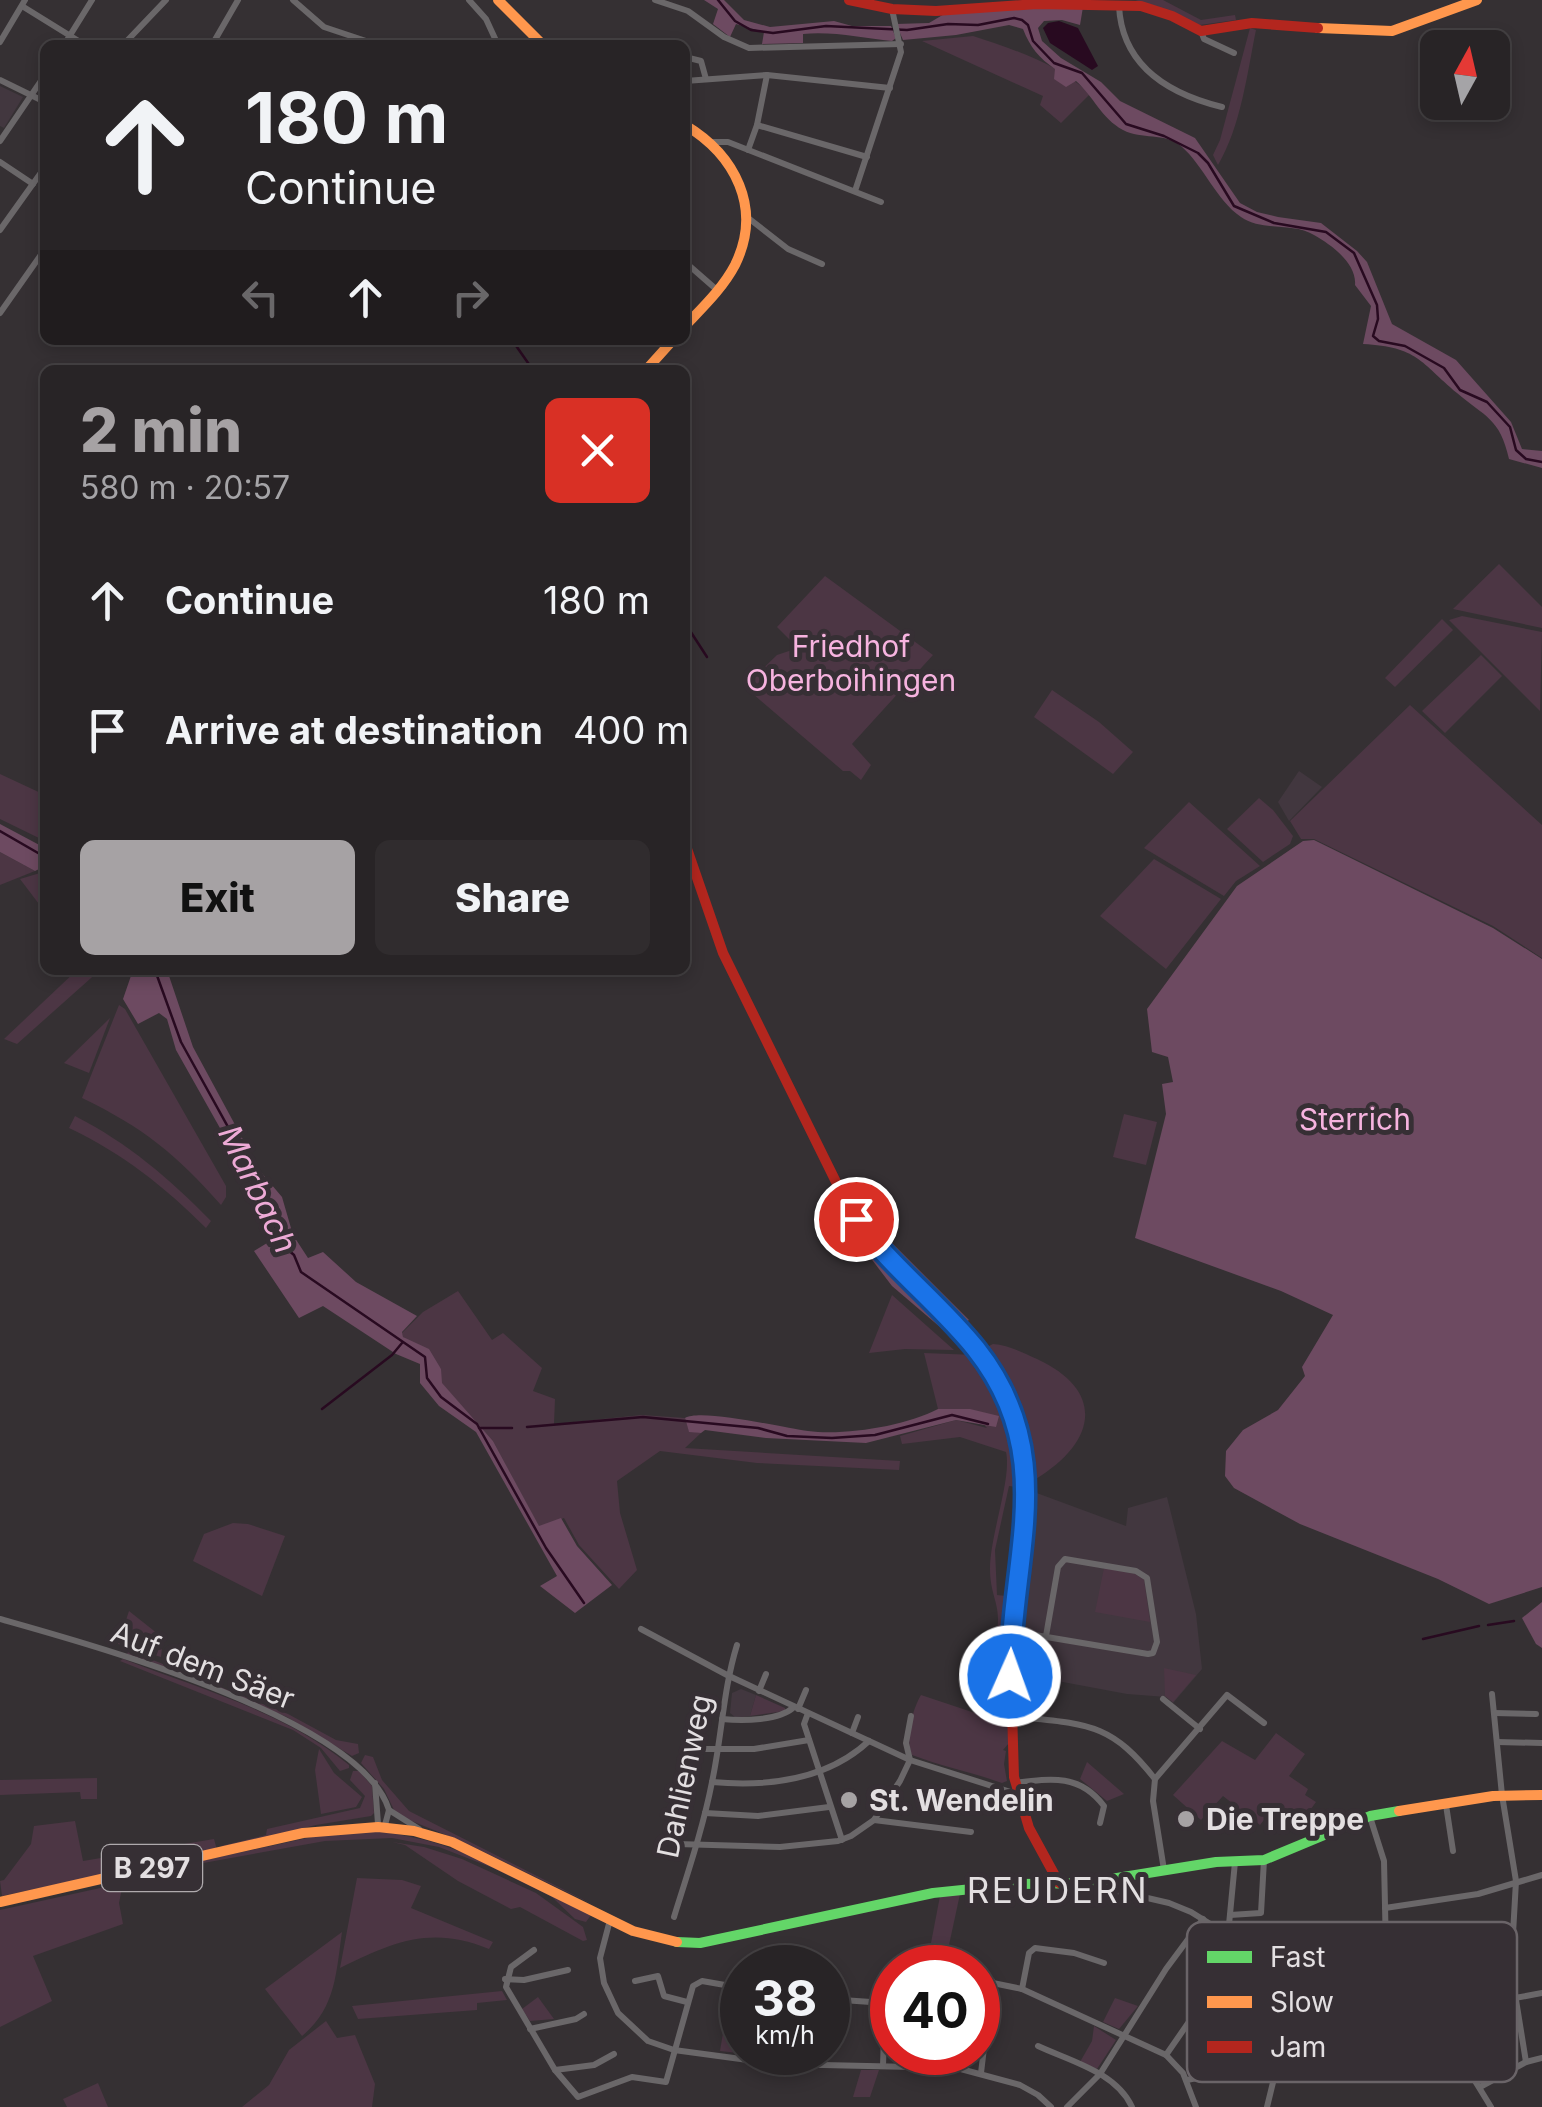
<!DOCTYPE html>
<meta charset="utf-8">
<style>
body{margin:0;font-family:Inter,sans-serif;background:#302c2e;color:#f1f3f6;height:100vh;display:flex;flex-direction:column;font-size:38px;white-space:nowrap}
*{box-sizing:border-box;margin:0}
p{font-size:32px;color:#a5a4a7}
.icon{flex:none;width:55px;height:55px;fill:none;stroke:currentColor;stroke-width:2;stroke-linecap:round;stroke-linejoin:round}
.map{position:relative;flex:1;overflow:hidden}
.side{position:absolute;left:40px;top:365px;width:650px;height:610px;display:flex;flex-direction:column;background:#282426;border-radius:15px;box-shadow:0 5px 15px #0003,0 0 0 2px #444143}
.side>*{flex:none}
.hud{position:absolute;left:40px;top:40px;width:650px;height:305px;border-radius:15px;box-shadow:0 5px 15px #0003,0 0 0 2px #444143;background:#282426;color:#f1f3f6;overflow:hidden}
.needle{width:65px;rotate:8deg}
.controls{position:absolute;left:1420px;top:30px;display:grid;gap:20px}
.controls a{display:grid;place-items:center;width:90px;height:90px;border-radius:15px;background:#282426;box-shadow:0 5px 15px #0003,0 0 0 2px #444143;font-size:50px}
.speed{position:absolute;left:720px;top:1945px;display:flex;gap:20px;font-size:50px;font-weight:700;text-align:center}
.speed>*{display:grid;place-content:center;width:130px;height:130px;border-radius:50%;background:#282426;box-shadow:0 5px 15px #0003,0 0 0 2px #444143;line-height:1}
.speed small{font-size:25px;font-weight:400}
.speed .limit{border:15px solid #d22;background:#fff;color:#111}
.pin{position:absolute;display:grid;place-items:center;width:85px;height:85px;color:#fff;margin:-42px;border:5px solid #fff;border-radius:50%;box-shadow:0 2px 10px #0007}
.me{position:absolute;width:110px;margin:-55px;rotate:2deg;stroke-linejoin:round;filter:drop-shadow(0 0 8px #0008)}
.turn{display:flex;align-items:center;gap:35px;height:210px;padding:0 40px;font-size:45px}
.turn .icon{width:130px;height:130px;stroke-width:2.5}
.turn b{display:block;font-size:70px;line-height:85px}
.lanes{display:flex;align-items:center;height:95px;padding:0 40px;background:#0003;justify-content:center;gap:50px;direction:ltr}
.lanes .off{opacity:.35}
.round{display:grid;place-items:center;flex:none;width:105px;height:105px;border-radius:15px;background:#302c2e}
.head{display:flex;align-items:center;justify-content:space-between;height:170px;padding:0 40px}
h1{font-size:60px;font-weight:800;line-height:75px;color:#a6a2a4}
.cta{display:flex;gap:20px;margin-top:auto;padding:20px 40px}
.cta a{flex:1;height:115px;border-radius:15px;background:#a6a2a4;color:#111;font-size:40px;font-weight:800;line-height:115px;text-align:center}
.cta a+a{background:#302c2e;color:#f1f3f6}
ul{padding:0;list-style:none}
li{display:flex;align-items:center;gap:30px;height:130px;padding:0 40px}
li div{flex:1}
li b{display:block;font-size:38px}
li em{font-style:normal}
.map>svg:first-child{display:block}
.built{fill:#42373f}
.green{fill:#4c3644;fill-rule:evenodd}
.forest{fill:#6d4a61}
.water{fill:#280a20}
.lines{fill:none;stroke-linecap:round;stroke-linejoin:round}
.stream{stroke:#280a20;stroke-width:2.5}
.street{stroke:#6a6769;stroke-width:6}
.fast{stroke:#63d668;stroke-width:10}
.slow{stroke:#ff974d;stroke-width:10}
.jam{stroke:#b3261e;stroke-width:10}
.route-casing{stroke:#114b97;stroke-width:25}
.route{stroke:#1a73e8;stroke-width:18}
.poi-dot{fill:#a6a2a4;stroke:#362f34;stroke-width:4}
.labels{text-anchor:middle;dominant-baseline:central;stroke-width:10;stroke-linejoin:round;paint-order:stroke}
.shield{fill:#362f34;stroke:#afaaad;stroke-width:2.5}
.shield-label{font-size:28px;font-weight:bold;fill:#e3dfe1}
.park-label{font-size:30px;fill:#f6b3df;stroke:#362f34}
.street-label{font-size:30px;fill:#e3dfe1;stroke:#362f34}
.poi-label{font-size:30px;font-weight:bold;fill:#e3dfe1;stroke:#362f34;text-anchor:start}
.water-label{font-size:32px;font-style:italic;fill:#edaad6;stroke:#362f34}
.quarter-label{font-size:35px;letter-spacing:2.5px;fill:#e3dfe1;stroke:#362f34}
.key{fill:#362f34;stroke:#6a6468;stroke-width:2.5}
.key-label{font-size:28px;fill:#e3dfe1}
</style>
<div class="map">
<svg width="1542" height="2107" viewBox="0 0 1542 2107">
<rect width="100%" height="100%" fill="#353033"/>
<!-- built -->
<g class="built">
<path d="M0 86 23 97 4 128 0 126Z"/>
<path d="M1299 771 1322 787 1289 821 1278 802Z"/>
<path d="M1034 1492 1126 1526 1128 1508 1167 1497 1196 1614 1202 1669 1173 1703 1166 1697 1127 1694 1014 1673Z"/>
<path d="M741 1689 756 1695 750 1716 736 1718 730 1713 732 1693Z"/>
</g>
<!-- green -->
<g class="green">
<path d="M1135 0H1163L1201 20 1235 15 1236 20 1200 25 1164 9Z"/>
<path d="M1250 28 1256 30C1247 74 1241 126 1218 165L1213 155 1220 140Z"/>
<path d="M973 36C1015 50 1057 63 1090 94L1061 123 1040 105 1043 96 922 41Z"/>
<path d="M1499 564 1542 607V628L1453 609Z"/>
<path d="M825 576 933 655 852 744 871 765 861 780 850 771H843L753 694 752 679 777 655 798 648 777 627Z"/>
<path d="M1462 616 1542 632 1540 711 1449 620Z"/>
<path d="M1442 619 1453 630 1395 687 1385 678Z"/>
<path d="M1481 655 1502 676 1445 733 1422 711Z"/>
<path d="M1052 690 1099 722 1133 752 1113 774 1034 717Z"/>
<path d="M1410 705 1542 825V958L1493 926 1314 839H1301L1290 821Z"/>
<path d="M0 774 45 795V841L0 819Z"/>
<path d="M1259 798 1273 810 1293 836 1290 844 1263 862 1227 829Z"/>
<path d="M1189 802 1260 866 1236 881 1224 896 1144 848Z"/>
<path d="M0 852 35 871 0 885Z"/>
<path d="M1154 859 1221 899 1166 969 1100 916Z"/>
<path d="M40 873 45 874V912L20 879Z"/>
<path d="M77 970H100L17 1044 4 1039Z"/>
<path d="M119 1005 125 1009 226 1186V1197L221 1205C176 1154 144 1128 82 1098Z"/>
<path d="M110 1018 89 1073 64 1063Z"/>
<path d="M1124 1114 1157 1122 1146 1165 1113 1157Z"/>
<path d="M75 1116C128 1143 170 1179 211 1221L206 1228C165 1187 122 1153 69 1128Z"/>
<path d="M458 1291 492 1340 503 1333 542 1368 533 1391 555 1399 554 1424 642 1415 685 1418 689 1431 701 1433 685 1448 900 1461 899 1470 757 1463 660 1451 617 1481 620 1513 637 1570 619 1589 579 1545 564 1518 539 1527 493 1441 441 1383V1369L403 1337 402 1333 423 1312Z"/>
<path d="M892 1295 954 1350 905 1349 869 1353Z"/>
<path d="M993 1344C1009 1345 1023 1353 1037 1359 1108 1392 1095 1444 1034 1480 1030 1431 1013 1388 985 1348Z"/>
<path d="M924 1353 976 1355C985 1370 998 1385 1004 1402 1036 1480 1014 1558 1006 1638H995C1004 1607 990 1599 990 1569 990 1534 1012 1479 1006 1452L960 1437 902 1444 900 1436 956 1420 987 1428 970 1410 938 1409ZM1009 1486 1016 1487 1014 1540 1006 1596 997 1595 995 1550Z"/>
<path d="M233 1523 248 1524 285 1536 262 1596 193 1561 204 1534Z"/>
<path d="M1104 1568 1135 1574 1144 1580 1150 1622 1095 1612Z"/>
<path d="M129 1611 163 1638 161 1657 118 1644Z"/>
<path d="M128 1650 288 1714 336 1740 358 1744 359 1753 352 1756 287 1717 127 1654Z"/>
<path d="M123 1659C200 1689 285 1712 349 1765V1768L340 1771 321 1748 293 1730 120 1661Z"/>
<path d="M1164 1668 1196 1675 1173 1702 1165 1696Z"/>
<path d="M756 1695 785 1708V1711L750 1716Z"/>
<path d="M921 1695 1008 1724 1009 1743 1003 1750 1006 1751 1004 1764 1007 1781 1002 1783C968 1771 944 1767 912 1755 905 1739 912 1710 921 1695Z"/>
<path d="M1276 1733 1305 1754 1289 1776 1308 1789 1305 1795 1316 1802 1298 1827 1287 1820 1282 1826 1267 1816 1260 1825 1223 1796 1201 1820 1173 1795 1222 1741 1255 1760Z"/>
<path d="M319 1749 334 1773 362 1797 356 1807 321 1814 315 1770Z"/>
<path d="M365 1755 373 1757 382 1780 409 1811 596 1906 463 1842 402 1817 394 1810 384 1789 361 1763Z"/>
<path d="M1087 1762 1124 1794 1107 1801 1080 1779Z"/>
<path d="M353 1771H359L372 1786 374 1813 371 1816 316 1825 224 1848 221 1846 266 1835 267 1829 360 1808 365 1796 350 1780Z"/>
<path d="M97 1778V1799H81L80 1792 0 1795V1780Z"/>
<path d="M75 1821 83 1861 214 1839 217 1850 2 1896 0 1881 4 1880 31 1844 34 1826Z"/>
<path d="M344 1830C444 1830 505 1872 591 1915L586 1922 575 1919 552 1897 493 1868 439 1847 392 1838 325 1841 131 1876Z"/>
<path d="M392 1842 424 1847 462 1859 536 1893 583 1927 587 1940 583 1941 520 1907 511 1909 458 1881 405 1845Z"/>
<path d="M357 1878 402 1880 421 1886 411 1908 493 1942 489 1949C431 1925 393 1942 340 1968Z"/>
<path d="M123 1883 119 1903 123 1924 33 1956 52 2001 0 2027V1910Z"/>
<path d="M960 1894 949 1945 931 1943 940 1896Z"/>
<path d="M342 1932C336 1973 336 2008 302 2036L265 1989Z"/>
<path d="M502 1991 507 2000 477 2003V2010L358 2019 352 2006Z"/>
<path d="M538 1997 554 2019 530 2021 522 2009Z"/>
<path d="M1115 1998 1138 2006 1119 2029 1103 2022Z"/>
<path d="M326 2021 337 2038 355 2035 375 2084 372 2107H242L269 2085 289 2050Z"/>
<path d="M1094 2026 1116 2040 1097 2069 1080 2062 1092 2041Z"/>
<path d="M724 2027 742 2030 738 2053 720 2051Z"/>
<path d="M861 2070H879L870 2097H853Z"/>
<path d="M98 2083 108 2107H67L63 2099Z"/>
</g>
<!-- forest -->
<g class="forest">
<path d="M704 0H724L744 20 770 27 834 21 852 26H891L896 38 892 41C863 38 832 31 803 34V43L762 44 764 32 736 24 730 37 713 24 718 9Z"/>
<path d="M1083 7 1080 25 1062 20 1044 21 1038 28 1042 41 1061 58 1101 82 1120 101 1195 138 1240 203 1257 212 1278 217 1321 223 1357 251 1367 262 1392 324 1456 360 1511 422 1522 449 1542 451V468L1509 459C1500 418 1485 417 1457 393 1420 362 1418 347 1363 344L1371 306 1355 285C1357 264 1332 245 1314 235 1293 222 1263 232 1241 217 1216 200 1204 166 1181 146 1164 132 1142 140 1123 130 1101 118 1094 97 1076 81L1066 87 1054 79 1055 69C1039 58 1030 47 1023 29L1009 25 956 35 903 40 896 24 929 23 946 13 982 8Z"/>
<path d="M0 824 45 848V866L35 871 0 852Z"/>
<path d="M1314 840 1493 928 1542 959V1587L1489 1604 1438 1579 1300 1524 1234 1488 1225 1476 1226 1451 1243 1430 1278 1410 1305 1376 1302 1367 1333 1315 1281 1291 1135 1238 1166 1114 1162 1084 1173 1082 1168 1057 1152 1052 1147 1009 1237 886 1303 841Z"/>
<path d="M133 970H167L193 1047 260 1171 282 1197 293 1235 308 1258 323 1252 356 1282 417 1316 402 1332 403 1337 429 1349 441 1369 442 1383 493 1441 539 1526 561 1518 577 1546 612 1585 575 1613 540 1586 557 1576 476 1432 439 1406 420 1383V1364L396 1354 323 1306 299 1318 254 1251 272 1240 274 1224 176 1050 167 1019 159 1013 138 1024 123 999Z"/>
<path d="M884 1235 969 1320 963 1324 879 1237Z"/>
<path d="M868 1246 951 1331 947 1333 892 1286 863 1248Z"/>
<path d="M938 1409H970L999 1416 996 1427 956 1420 866 1443 766 1438 705 1430 701 1433 689 1432 685 1418C701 1408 784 1428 808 1431 844 1436 906 1426 938 1409Z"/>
<path d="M1542 1602V1648L1536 1644 1522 1618Z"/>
</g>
<!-- water -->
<path class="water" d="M1059 21 1078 28 1098 66 1092 70 1050 43 1043 28 1048 23Z"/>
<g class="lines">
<!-- stream -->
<g class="stream">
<path d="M718 0 735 21 751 30 773 33 826 26 907 30 948 24 978 25 1014 18 1022 20 1028 25 1033 41 1054 63 1082 73 1126 124 1164 136 1198 153 1208 163 1234 206 1274 223 1326 232 1354 253 1377 305 1378 319 1373 336 1379 341 1405 346 1444 368 1460 390 1487 402 1510 427 1516 450 1526 459 1542 462"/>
<path d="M512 340 533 370"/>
<path d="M685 623 707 657"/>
<path d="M0 831 45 857"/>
<path d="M155 970 181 1042 270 1203 278 1241 294 1255 301 1272 425 1357 427 1378 441 1397 477 1424 546 1548 584 1603"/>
<path d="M322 1409 392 1355 402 1343"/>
<path d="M527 1427 643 1417 758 1428 787 1436 832 1438 875 1435 952 1415 988 1424"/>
<path d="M479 1428H512"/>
<path d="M1488 1625 1514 1621"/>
<path d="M1423 1639 1479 1626"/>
</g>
<!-- street -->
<g class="street">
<path d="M293 0 324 27 378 45"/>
<path d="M469 0 486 19 498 45"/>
<path d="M655 0 688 11 724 37 749 48 901 44"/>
<path d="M22 6 85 45"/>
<path d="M1119 6C1122 66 1169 94 1222 107"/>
<path d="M1201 31 1204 39 1234 53"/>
<path d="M0 42 25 0"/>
<path d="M64 45 92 0"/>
<path d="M123 45 166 0"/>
<path d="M212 45 238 0"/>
<path d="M685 57 701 61 706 79"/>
<path d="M0 80 45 102"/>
<path d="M685 81 767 75 890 88"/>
<path d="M757 125 867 157"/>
<path d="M0 141 45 75"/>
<path d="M713 142H728L881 202"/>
<path d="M748 150 757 125 767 75"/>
<path d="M0 162 33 184"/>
<path d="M855 191 901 52 892 9"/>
<path d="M685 204 688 221 685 230"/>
<path d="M747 217 788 249 822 264"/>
<path d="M0 230 45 167"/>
<path d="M685 262 717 290"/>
<path d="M0 313 45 249"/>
<path d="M0 1619C88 1644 361 1718 389 1810L385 1825"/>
<path d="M641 1629 727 1675 910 1760 1017 1794"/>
<path d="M1011 1631 1148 1654 1153 1653 1157 1642 1147 1578 1136 1571 1065 1559 1058 1567 1046 1636"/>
<path d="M759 1691 766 1674"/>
<path d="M1492 1694 1502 1795 1516 1881 1511 1969 1526 2062"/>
<path d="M1163 1699 1200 1729"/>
<path d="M798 1709 806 1690"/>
<path d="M808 1713 804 1724 842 1840"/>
<path d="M1494 1713 1536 1714"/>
<path d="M1028 1718C1092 1724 1114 1727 1155 1779"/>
<path d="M722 1719C743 1721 779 1721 794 1707"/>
<path d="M852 1733 858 1717"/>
<path d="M1497 1742 1542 1743"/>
<path d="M692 1749H754L809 1740"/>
<path d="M712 1782C768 1787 827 1780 869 1741"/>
<path d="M375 1783 378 1824"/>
<path d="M1015 1783C1052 1778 1080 1774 1104 1806L1100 1823"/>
<path d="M1446 1805 1453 1851"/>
<path d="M389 1810 419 1829"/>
<path d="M705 1813 758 1816 829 1807"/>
<path d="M1370 1817 1384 1861 1387 1995"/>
<path d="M874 1820 971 1832"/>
<path d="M677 1844 780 1847 838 1841 851 1836 874 1820 900 1781 910 1760 906 1743 911 1716"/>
<path d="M1164 1870 1153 1801 1155 1779 1227 1695 1264 1723"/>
<path d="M1087 1884 1169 1903 1191 1912 1228 1935 1242 1956 1259 1970 1296 1988 1416 1999 1434 2014 1491 2107"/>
<path d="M1385 1908 1478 1894 1542 1875"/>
<path d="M1230 1915 1261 1913 1264 1860"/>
<path d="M674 1917C688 1872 703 1828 712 1782 722 1736 723 1690 737 1645"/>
<path d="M610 1920 600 1958 604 1983 618 2013 648 2041 674 2050 778 2064 957 2068 1020 2085 1038 2095 1051 2107"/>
<path d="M1228 1935 1235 1862"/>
<path d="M534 1950 511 1967 506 1987 555 2070 578 2097 632 2077 666 2082 693 1986 702 1981 742 1988"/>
<path d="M505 1979 524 1980 568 1970"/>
<path d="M978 1980 1022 1989 1166 2055 1183 2073 1196 2107"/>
<path d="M635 1981 658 1976 664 1996 687 2002"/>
<path d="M1022 1989 1029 1953 1035 1948 1074 1953 1104 1963"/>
<path d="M1515 1998 1542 1993"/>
<path d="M828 1999 885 2003"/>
<path d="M530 2029 576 2019 584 2014"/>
<path d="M1038 2046C1070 2061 1116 2072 1132 2107"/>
<path d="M1166 2055 1193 2016"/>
<path d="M932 2065 933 2052"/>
<path d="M883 2066 885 2003 892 1972"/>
<path d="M555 2070 594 2065 614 2054"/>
<path d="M981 2073 992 1981"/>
<path d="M1187 2080 1227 2072 1272 2080"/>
<path d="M1480 2087 1526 2062 1542 2058"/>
<path d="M1067 2107 1100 2074 1166 1969 1203 1919"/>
<path d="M1267 2107 1296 1988"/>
</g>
<!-- fast -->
<path class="fast" d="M677 1942 700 1943 933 1893 1020 1884 1086 1883 1216 1862 1264 1860 1370 1816 1399 1811"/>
<!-- slow -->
<g class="slow">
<path d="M498 0 543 45"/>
<path d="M1318 28 1392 31 1477 0"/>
<path d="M685 125C735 155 763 208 735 265 723 288 703 307 685 326"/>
<path d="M646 370 673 340"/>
<path d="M840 1190C859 1228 890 1261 920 1291 980 1353 1031 1407 1027 1501 1026 1524 1021 1547 1019 1569"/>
<path d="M1399 1811 1493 1796 1542 1795"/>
<path d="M0 1902 303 1833 378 1827 414 1831 452 1842 633 1931 677 1942"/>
</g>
<!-- jam -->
<g class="jam">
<path d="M849 0 892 9 936 11 1037 4 1141 6 1172 16 1201 31 1252 23 1318 28"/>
<path d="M685 843 723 953 840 1190"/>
<path d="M1019 1569 1010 1642 1014 1777 1029 1828 1059 1883"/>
</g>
</g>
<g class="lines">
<defs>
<path id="route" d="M856 1219C891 1267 939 1303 976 1349 1060 1455 1011 1556 1010 1676"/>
</defs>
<!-- route casing -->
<use href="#route" class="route-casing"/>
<!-- route -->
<use href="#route" class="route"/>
</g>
<!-- markers -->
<g class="poi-dot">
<circle cx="849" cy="1800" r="10"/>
<circle cx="1186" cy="1819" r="10"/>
</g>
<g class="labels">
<!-- shield labels -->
<rect class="shield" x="102" y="1845" width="100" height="46" rx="8"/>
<g class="shield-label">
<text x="152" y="1868">B 297</text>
</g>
<!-- park labels -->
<g class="park-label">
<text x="851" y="646">Friedhof<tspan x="851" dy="34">Oberboihingen</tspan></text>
<text x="1355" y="1119">Sterrich</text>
</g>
<!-- street labels -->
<g class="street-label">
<text transform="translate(203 1665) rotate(21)">Auf dem Säer</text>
<text transform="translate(684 1776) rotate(-78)">Dahlienweg</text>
</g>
<!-- poi labels -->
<g class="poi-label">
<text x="869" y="1800">St. Wendelin</text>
<text x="1206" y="1819">Die Treppe</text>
</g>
<!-- water labels -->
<g class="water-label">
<text transform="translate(258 1189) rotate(64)">Marbach</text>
</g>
<!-- quarter labels -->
<g class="quarter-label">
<text x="1058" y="1890">REUDERN</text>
</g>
</g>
<!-- legend -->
<rect x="1187" y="1922" width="330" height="160" rx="15" class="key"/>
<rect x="1207" y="1951" width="45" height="12" fill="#63d668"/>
<rect x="1207" y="1996" width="45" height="12" fill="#ff974d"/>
<rect x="1207" y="2041" width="45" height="12" fill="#b3261e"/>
<g class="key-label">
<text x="1270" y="1967">Fast</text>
<text x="1270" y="2012">Slow</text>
<text x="1270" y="2057">Jam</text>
</g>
</svg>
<div class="controls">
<a><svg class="needle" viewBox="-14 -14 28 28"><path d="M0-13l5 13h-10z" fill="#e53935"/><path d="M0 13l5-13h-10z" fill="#a5a4a7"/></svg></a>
</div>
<div class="speed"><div>38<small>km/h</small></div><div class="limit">40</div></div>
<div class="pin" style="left:856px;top:1219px;background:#d93025"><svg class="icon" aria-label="arrive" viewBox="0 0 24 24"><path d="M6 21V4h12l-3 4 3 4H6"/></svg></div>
<svg class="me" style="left:1010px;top:1676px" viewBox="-20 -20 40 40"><circle r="17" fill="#1a73e8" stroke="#fff" stroke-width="3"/><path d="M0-11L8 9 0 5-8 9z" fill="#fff"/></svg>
<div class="hud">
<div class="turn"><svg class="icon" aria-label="ahead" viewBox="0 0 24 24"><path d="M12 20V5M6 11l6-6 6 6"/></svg><div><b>180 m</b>Continue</div></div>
<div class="lanes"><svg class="icon off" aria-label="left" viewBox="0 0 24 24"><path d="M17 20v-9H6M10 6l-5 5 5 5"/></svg><svg class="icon" aria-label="ahead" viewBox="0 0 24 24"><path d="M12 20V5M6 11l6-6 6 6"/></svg><svg class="icon off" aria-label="right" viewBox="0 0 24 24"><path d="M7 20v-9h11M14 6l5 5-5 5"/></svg></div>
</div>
<section class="side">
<div class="head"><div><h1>2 min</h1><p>580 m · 20:57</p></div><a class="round" style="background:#d93025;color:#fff"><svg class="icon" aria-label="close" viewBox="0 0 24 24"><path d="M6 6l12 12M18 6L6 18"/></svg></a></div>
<ul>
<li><svg class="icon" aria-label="ahead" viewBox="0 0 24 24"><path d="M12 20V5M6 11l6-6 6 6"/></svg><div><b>Continue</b></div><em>180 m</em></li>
<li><svg class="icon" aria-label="arrive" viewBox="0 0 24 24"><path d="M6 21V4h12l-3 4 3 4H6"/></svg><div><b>Arrive at destination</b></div><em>400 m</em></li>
</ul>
<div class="cta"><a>Exit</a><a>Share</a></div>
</section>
</div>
